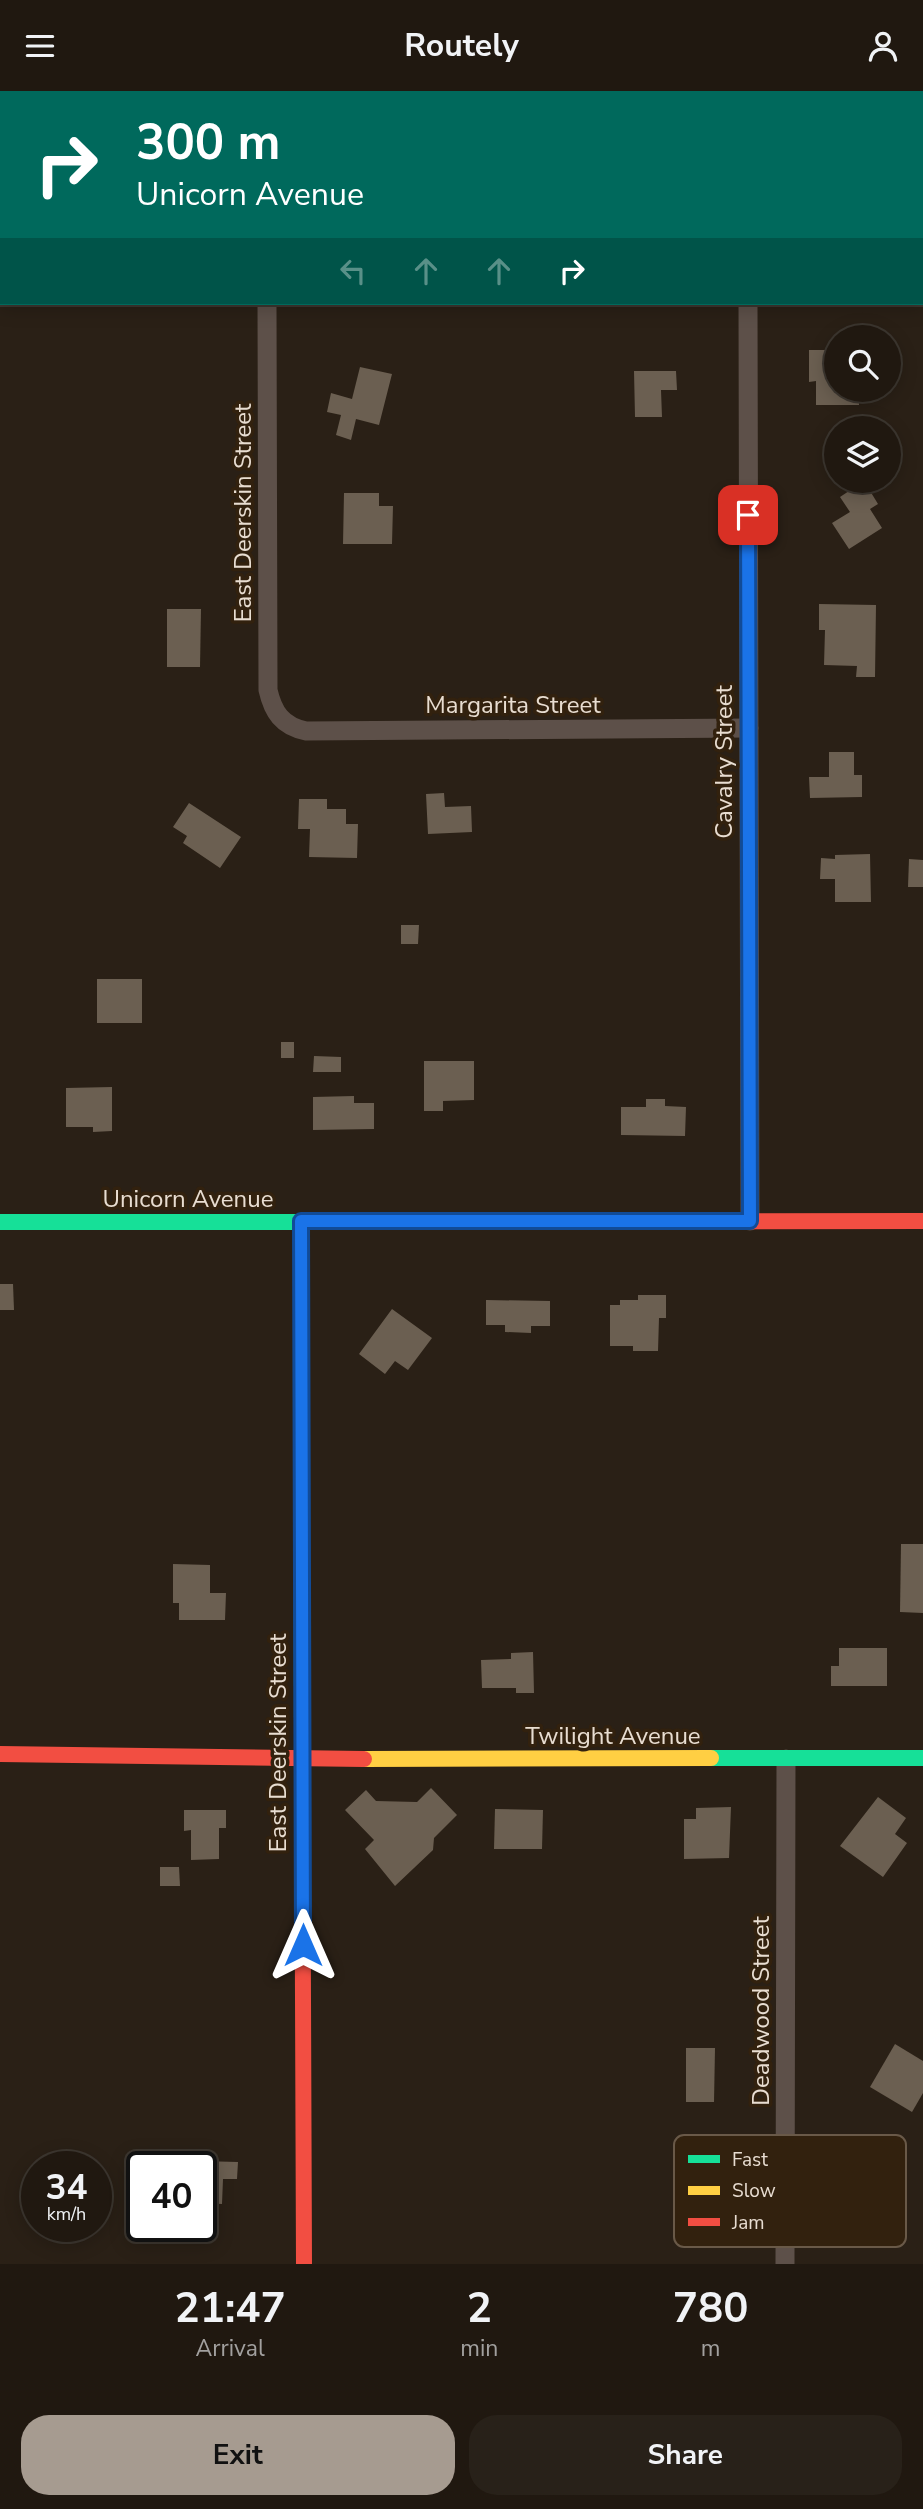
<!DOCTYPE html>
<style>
body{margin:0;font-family:"Nunito Sans",sans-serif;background:#282119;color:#f1f3f6;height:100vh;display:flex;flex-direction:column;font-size:26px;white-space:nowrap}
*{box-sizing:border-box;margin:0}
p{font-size:23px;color:#a2a09f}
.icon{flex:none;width:38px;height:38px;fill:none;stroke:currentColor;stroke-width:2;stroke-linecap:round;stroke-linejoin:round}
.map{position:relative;height:2173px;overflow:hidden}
.details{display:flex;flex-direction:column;background:#201810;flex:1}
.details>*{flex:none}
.top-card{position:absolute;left:0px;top:0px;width:924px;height:214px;box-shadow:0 4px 18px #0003,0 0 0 2px #3d3730;background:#00695c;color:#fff;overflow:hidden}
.controls{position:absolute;left:824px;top:234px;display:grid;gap:14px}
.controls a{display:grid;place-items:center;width:77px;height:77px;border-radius:50%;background:#201810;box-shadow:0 4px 18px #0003,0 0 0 2px #3d3730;font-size:35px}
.speed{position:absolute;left:21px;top:2060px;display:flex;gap:14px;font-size:35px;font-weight:700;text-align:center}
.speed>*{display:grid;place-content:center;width:91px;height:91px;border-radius:50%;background:#201810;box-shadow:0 4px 18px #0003,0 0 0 2px #3d3730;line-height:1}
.speed small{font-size:18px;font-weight:400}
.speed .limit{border:4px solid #111;border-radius:10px;background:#fff;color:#111}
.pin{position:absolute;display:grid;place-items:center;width:60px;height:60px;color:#fff;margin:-30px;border-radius:14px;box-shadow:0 4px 10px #0006}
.me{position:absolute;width:77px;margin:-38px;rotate:0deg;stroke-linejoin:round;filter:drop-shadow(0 0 5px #0008)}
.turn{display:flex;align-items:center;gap:24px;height:147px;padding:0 21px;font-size:32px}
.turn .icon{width:91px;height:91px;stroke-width:2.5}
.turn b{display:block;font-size:49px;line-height:60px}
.lanes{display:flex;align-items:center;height:66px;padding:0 21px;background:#0003;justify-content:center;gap:35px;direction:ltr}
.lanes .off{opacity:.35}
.eta{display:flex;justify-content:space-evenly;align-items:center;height:119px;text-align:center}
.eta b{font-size:42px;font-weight:700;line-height:49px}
.button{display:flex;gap:14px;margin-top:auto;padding:14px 21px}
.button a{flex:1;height:80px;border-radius:28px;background:#a69b90;color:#111;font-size:28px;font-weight:700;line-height:80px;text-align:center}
.button a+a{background:#282119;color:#f1f3f6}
header{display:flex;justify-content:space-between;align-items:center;height:91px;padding:0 21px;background:#201810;font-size:32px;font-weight:700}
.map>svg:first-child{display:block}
.building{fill:#6b5f51}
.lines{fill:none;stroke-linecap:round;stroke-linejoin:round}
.street{stroke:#5d5049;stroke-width:19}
.fast{stroke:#16e098;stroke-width:16}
.slow{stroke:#ffcf43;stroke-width:16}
.jam{stroke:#f24e42;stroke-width:16}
.route-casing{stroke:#114b97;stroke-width:18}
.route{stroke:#1a73e8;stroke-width:12}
.labels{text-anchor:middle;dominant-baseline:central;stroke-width:7;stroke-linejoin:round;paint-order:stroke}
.street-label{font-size:24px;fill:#e8ddd1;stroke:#32210e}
.key{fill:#32210e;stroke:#695948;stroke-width:2}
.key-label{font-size:19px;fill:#e8ddd1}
</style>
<header><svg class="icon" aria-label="menu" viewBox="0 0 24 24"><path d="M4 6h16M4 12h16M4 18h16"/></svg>Routely<svg class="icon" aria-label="person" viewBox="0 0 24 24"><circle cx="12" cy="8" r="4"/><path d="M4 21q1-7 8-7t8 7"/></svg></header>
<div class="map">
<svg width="923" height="2173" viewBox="0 0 923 2173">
<rect width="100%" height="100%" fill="#2a2016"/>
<!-- building -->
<g class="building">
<path d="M809 259H831V270H836V299H859V314H816V290L809 291Z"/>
<path d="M360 276 392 283 379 334 356 328 351 349 336 344 341 324 327 321 331 302 352 308Z"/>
<path d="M634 280H676L677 299H661L662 326H635Z"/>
<path d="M864 390 878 413 870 418 882 437 849 458 832 432 850 421 840 406Z"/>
<path d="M344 402H379V415H393L392 453H343Z"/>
<path d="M819 513 876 514 875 586H856L857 575 824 574 825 539H819Z"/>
<path d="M167 518H201L200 576H167Z"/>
<path d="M829 661H854V684H862V706L810 707 809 686H829Z"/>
<path d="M444 702 445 716 471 715 472 741 428 743 426 703Z"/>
<path d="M299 708H327V718H346V733H358L357 767 309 766 310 738H298Z"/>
<path d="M189 712 241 746 220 777 183 752 187 745 173 736Z"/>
<path d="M870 763 871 811H835V788H820L821 767 835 768V764Z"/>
<path d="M909 768 923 769V796H908Z"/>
<path d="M401 834H419L418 853H401Z"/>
<rect x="97" y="888" width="45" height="44"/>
<rect x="281" y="951" width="13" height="16"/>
<path d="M314 965 341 966V981H313Z"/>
<path d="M424 970H474V1009L443 1010V1020H424Z"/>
<path d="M112 996V1040L93 1041V1036H66V997Z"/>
<path d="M354 1005V1012H374V1038L313 1039V1006Z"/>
<path d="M646 1008H665V1015L686 1016 685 1045 621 1044V1016H646Z"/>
<path d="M0 1193H13L14 1219H0Z"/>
<path d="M638 1204H666V1227H659L658 1260H633V1255H610V1214H620V1209H638Z"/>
<path d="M486 1209 550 1210V1235H531V1242L505 1241V1234H486Z"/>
<path d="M392 1218 432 1247 408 1279 395 1270 385 1283 359 1263Z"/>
<path d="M901 1453H923V1522L900 1521Z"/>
<path d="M173 1473 210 1474V1502H226L225 1529H179V1512H173Z"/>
<path d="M839 1557H887V1595H831V1575H839Z"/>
<path d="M533 1561 534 1602H516V1597H482L481 1569 511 1568V1562Z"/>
<path d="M431 1697 457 1724 434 1747 433 1759 395 1795 365 1758 374 1749 345 1719 366 1699 376 1710 417 1711Z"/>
<path d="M878 1706 906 1727 895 1743 907 1752 883 1786 840 1755Z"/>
<path d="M731 1716 729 1767 684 1768V1728H696V1717Z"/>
<path d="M495 1718 543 1719 542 1758H494Z"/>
<path d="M184 1719H226V1737H219V1768L191 1769V1739L184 1740Z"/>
<path d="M160 1776H179L180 1795H160Z"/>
<path d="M895 1953 923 1970V2002L912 2021 870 1996Z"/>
<path d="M686 1957H715L714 2011H686Z"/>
<path d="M201 2070 238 2071 237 2088H223L222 2113 201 2112Z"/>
</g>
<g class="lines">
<!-- street -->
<g class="street">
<path d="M266 0V2"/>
<path d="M748 0V2"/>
<path d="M267 212 268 599C273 621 282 635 306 640L749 637"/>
<path d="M748 212 750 1130"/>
<path d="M785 2173 786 1668"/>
</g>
<!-- fast -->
<g class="fast">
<path d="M0 1131H334"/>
<path d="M301 1131 302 1640"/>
<path d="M711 1667H923"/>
</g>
<!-- slow -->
<path class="slow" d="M364 1668 711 1667"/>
<!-- jam -->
<g class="jam">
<path d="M334 1131 923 1130"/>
<path d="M302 1640 304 2173"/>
<path d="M0 1663 364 1668"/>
</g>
</g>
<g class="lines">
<defs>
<path id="route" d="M303 1854 301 1130H750L748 424"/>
</defs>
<!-- route casing -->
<use href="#route" class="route-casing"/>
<!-- route -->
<use href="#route" class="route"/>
</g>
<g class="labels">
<!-- street labels -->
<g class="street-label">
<text transform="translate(243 422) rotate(-90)">East Deerskin Street</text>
<text x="513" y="614">Margarita Street</text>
<text transform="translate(724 671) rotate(-90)">Cavalry Street</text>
<text x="188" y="1108">Unicorn Avenue</text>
<text x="613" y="1645">Twilight Avenue</text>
<text transform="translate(278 1652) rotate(-90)">East Deerskin Street</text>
<text transform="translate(761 1920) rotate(-90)">Deadwood Street</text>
</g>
</g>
<!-- legend -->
<rect x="674" y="2044" width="232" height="112" rx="10" class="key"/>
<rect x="688" y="2064" width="32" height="8" fill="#16e098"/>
<rect x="688" y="2095" width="32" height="9" fill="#ffcf43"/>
<rect x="688" y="2127" width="32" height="8" fill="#f24e42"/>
<g class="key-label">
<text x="732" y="2075">Fast</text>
<text x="732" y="2106">Slow</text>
<text x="732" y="2138">Jam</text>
</g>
</svg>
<div class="controls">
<a><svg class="icon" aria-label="search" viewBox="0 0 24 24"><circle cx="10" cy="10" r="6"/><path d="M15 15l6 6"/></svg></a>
<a><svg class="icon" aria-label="layers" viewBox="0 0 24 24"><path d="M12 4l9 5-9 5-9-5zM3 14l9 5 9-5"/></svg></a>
</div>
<div class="speed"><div>34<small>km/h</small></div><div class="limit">40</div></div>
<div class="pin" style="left:748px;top:424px;background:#d93025"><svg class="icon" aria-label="arrive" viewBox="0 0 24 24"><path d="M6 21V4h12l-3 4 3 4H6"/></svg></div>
<svg class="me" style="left:303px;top:1854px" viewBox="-20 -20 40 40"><path d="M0-17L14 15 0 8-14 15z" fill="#1a73e8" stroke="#fff" stroke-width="4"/></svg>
<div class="top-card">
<div class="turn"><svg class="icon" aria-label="right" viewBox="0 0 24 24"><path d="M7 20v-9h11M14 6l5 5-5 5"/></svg><div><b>300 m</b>Unicorn Avenue</div></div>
<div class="lanes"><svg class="icon off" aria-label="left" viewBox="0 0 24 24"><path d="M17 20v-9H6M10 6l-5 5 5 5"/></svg><svg class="icon off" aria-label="ahead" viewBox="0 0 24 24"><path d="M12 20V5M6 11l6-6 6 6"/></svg><svg class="icon off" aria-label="ahead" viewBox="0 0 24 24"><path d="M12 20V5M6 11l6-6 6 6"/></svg><svg class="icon" aria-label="right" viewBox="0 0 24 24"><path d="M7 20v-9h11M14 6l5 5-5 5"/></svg></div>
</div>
</div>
<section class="details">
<div class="eta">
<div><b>21:47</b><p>Arrival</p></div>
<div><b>2</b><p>min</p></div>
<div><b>780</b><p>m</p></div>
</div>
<div class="button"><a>Exit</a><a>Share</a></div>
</section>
